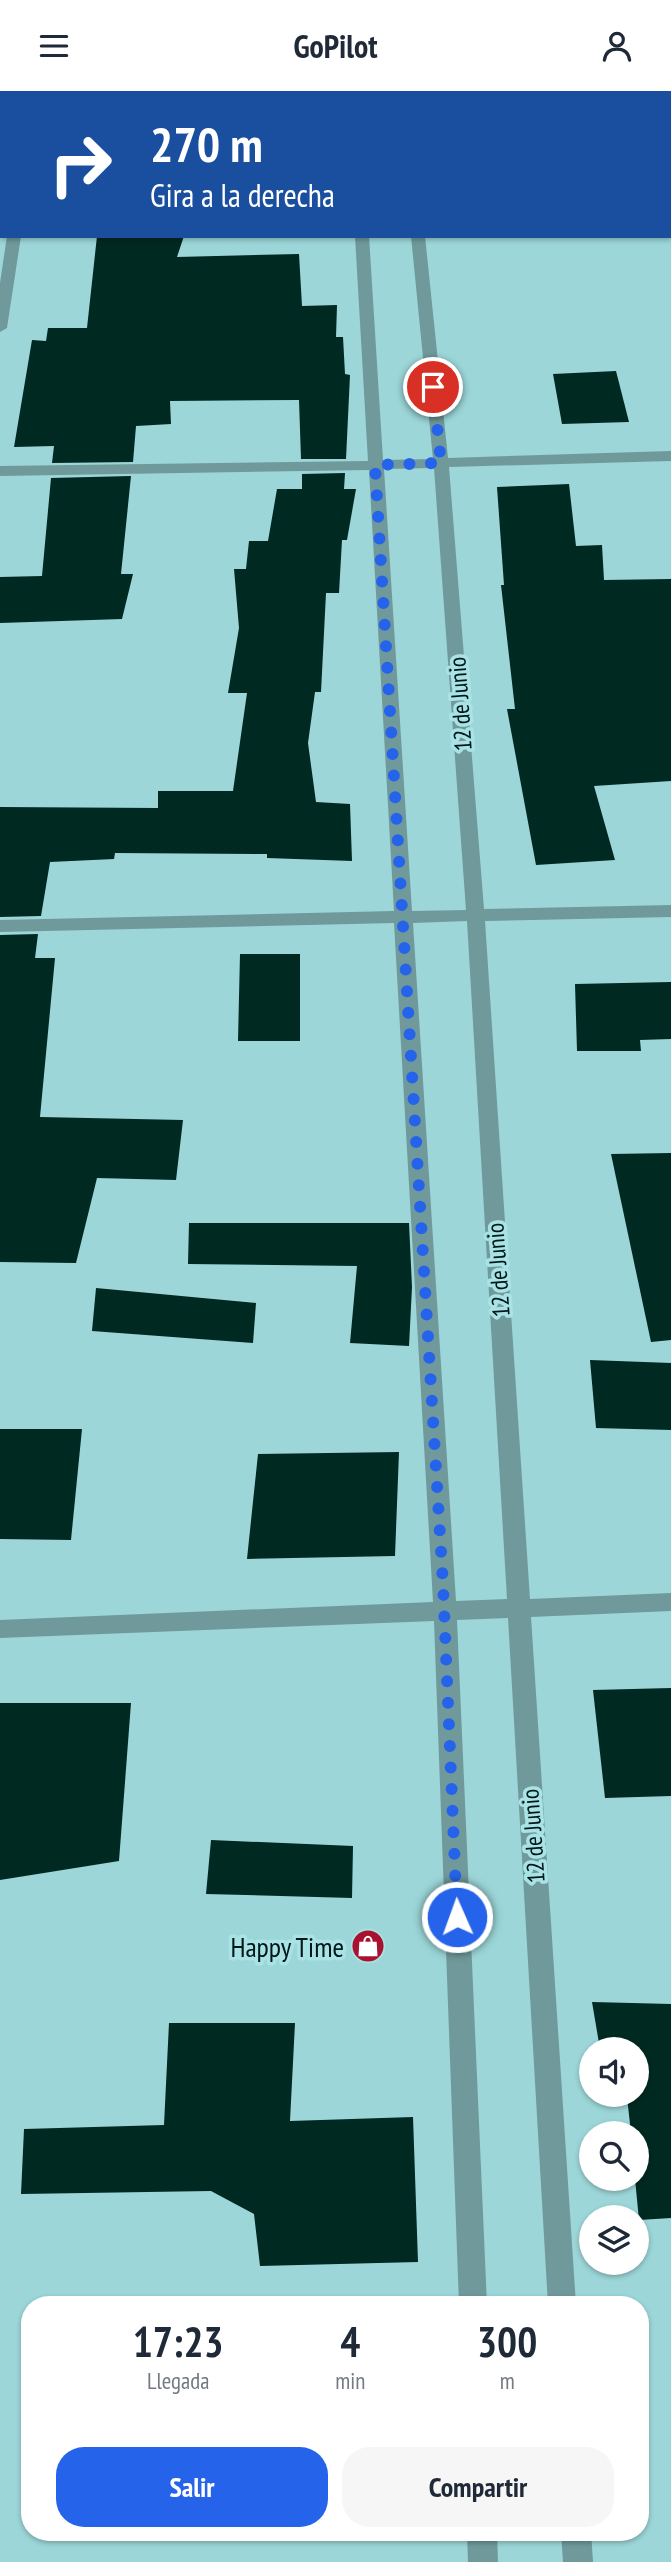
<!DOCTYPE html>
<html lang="es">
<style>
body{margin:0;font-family:"PT Sans Narrow",sans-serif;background:#f6f6f7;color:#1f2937;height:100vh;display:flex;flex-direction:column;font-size:26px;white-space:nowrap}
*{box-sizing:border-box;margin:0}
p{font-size:23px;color:#747a83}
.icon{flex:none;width:38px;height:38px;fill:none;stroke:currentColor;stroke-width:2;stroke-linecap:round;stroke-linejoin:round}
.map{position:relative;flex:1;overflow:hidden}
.sheet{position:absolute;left:21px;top:2205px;width:628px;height:245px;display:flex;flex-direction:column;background:#fff;border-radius:28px;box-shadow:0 2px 5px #0004}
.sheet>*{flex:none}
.banner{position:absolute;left:0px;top:0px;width:672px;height:147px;box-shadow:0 2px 5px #0004;background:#1a4fa0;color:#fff;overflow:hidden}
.controls{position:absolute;left:579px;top:1946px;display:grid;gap:14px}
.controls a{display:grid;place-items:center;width:70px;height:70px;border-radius:50%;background:#fff;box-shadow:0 2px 5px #0004;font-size:35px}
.pin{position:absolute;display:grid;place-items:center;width:60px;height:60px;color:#fff;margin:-30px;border:4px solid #fff;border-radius:50%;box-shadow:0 2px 7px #0007}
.me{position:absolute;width:77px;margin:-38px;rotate:358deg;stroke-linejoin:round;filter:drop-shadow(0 0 5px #0008)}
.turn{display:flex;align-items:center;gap:24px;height:147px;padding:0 35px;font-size:32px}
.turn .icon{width:91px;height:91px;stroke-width:2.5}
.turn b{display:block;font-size:49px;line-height:60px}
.eta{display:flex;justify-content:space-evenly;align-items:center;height:119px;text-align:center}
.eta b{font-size:42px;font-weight:700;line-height:49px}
.primary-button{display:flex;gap:14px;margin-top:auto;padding:14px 35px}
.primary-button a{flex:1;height:80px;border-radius:28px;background:#2563eb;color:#fff;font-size:28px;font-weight:700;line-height:80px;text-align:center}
.primary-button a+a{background:#f6f6f7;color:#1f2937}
header{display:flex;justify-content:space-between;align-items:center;height:91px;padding:0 35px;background:#fff;font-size:32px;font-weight:700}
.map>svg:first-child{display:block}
.building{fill:#002922}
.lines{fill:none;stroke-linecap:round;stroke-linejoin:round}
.street{fill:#70999b;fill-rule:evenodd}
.secondary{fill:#3e8183;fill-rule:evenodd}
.route{stroke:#2563eb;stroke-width:12;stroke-dasharray:0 21.6}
.labels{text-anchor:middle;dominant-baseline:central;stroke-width:7;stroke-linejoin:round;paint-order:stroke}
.street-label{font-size:24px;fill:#021718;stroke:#a9e3e6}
.near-poi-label{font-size:28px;fill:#021718;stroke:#a9e3e6;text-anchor:end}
</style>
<header><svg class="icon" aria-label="menu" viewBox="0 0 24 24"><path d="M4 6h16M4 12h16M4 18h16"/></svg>GoPilot<svg class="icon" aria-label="person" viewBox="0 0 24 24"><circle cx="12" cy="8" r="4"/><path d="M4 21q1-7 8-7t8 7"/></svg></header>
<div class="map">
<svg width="671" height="2471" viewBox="0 0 671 2471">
<rect width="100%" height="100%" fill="#9cd6d8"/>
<!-- building -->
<g class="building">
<path d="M97 145H184L177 166 299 163 302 215 337 214 336 246H343L345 283 350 284 346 368H301L299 309 170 310 171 333 136 335 133 371 52 372 54 355 14 356 32 249 46 250 48 237H87Z"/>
<path d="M616 280 629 331 562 333 553 283Z"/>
<path d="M345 382 344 398H356L347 449H342L339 502H326L321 601H315L308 652 316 711 350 713 352 770 267 767V763L115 762 114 768 50 771 41 825 0 826V716L158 717V700H233L247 602H228L239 537 234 478H246L249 450H268L277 398H302V383Z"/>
<path d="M131 385 121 483H133L122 528 0 532V486L42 485 51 387Z"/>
<path d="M569 393 576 455 602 454 604 489 671 488V690L594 695 615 769 536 774 507 618H515L501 494H504L497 396Z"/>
<path d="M38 843 35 867H55L40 1026 183 1029 176 1089 97 1087 76 1172 0 1171V844Z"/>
<path d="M240 863H300V950H238Z"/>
<path d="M671 891V948L640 949 641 960H577L575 893Z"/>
<path d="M671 1062V1249L651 1251 611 1063Z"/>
<path d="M189 1132H409L412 1196 409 1255 350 1252 357 1175 188 1173Z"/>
<path d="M96 1197 256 1212 253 1252 92 1240Z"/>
<path d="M590 1269 671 1272V1339L596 1337Z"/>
<path d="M0 1338H82L71 1449 0 1448Z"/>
<path d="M399 1361 395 1465 247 1468 258 1363Z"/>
<path d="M671 1597V1705L605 1707 593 1599Z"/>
<path d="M0 1612H131L119 1770 0 1789Z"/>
<path d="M211 1749 353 1755 352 1807 206 1803Z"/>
<path d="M592 1911 671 1913V2127L639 2129 635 2088 637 2042H631L627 2006 607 2007V2004H637V1958H600Z"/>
<path d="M169 1932H295L290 2030 413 2026 418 2171 260 2175 254 2123 211 2100 21 2103 24 2038 164 2034Z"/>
</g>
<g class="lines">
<!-- street -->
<g class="street">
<path d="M29 0H41L28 2Z"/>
<rect x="591" y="0" width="12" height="2"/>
<path d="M7 145H21L7 237 0 241V192Z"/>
<path d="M355 145H369L383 369 433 368 411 145H425L448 367 671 360V370L449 376 484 818 671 814V826L485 830 530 1508 671 1502V1520L531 1526 576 2214H548L508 1527 457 1529 487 2214H459L434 1530 0 1547V1529L433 1511 394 832 0 841V829L394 820 369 379 0 385V375L368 370ZM434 377 466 819 412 820 384 378ZM467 830 507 1508 456 1510 413 832Z"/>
<path d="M467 2441H497L498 2471H468Z"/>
<path d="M561 2441H591L593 2471H563Z"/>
</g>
<!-- secondary -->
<g class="secondary">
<rect x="670" y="36" width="1" height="8"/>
<rect x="0" y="49" width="2" height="8"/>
</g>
</g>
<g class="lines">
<!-- route -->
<path class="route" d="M433 296 441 372 375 374 443 1493 457 1826"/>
</g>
<!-- icons -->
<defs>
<symbol id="shop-disc" viewBox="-11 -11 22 22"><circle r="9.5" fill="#a91130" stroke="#a9e3e6"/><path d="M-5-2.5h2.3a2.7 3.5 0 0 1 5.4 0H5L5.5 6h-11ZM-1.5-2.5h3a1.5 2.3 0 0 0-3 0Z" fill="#fff"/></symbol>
</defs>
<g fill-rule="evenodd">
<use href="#shop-disc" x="349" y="1836" width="38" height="38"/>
</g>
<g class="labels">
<!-- street labels -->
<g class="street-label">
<text transform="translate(460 613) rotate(-94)">12 de Junio</text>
<text transform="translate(498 1179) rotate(-94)">12 de Junio</text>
<text transform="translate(533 1745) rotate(-94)">12 de Junio</text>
</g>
<!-- near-poi labels -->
<g class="near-poi-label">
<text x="344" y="1855">Happy Time</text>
</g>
</g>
</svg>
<div class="controls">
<a><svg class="icon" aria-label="sound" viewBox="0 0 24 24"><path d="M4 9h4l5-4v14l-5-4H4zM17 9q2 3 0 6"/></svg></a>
<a><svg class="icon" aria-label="search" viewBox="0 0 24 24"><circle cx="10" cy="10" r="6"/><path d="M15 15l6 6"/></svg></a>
<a><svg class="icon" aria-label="layers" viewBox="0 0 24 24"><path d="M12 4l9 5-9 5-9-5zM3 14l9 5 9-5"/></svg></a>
</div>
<div class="pin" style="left:433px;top:296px;background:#d93025"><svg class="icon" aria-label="arrive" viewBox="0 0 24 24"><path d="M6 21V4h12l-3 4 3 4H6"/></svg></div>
<svg class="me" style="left:457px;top:1826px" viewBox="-20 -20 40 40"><circle r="17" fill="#2563eb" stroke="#fff" stroke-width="3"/><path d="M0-11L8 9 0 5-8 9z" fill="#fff"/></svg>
<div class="banner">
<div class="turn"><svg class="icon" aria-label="right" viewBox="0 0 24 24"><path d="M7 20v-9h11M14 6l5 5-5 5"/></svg><div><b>270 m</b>Gira a la derecha</div></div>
</div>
<section class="sheet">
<div class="eta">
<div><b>17:23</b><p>Llegada</p></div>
<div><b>4</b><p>min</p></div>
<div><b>300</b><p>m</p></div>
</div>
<div class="primary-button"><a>Salir</a><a>Compartir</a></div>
</section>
</div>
